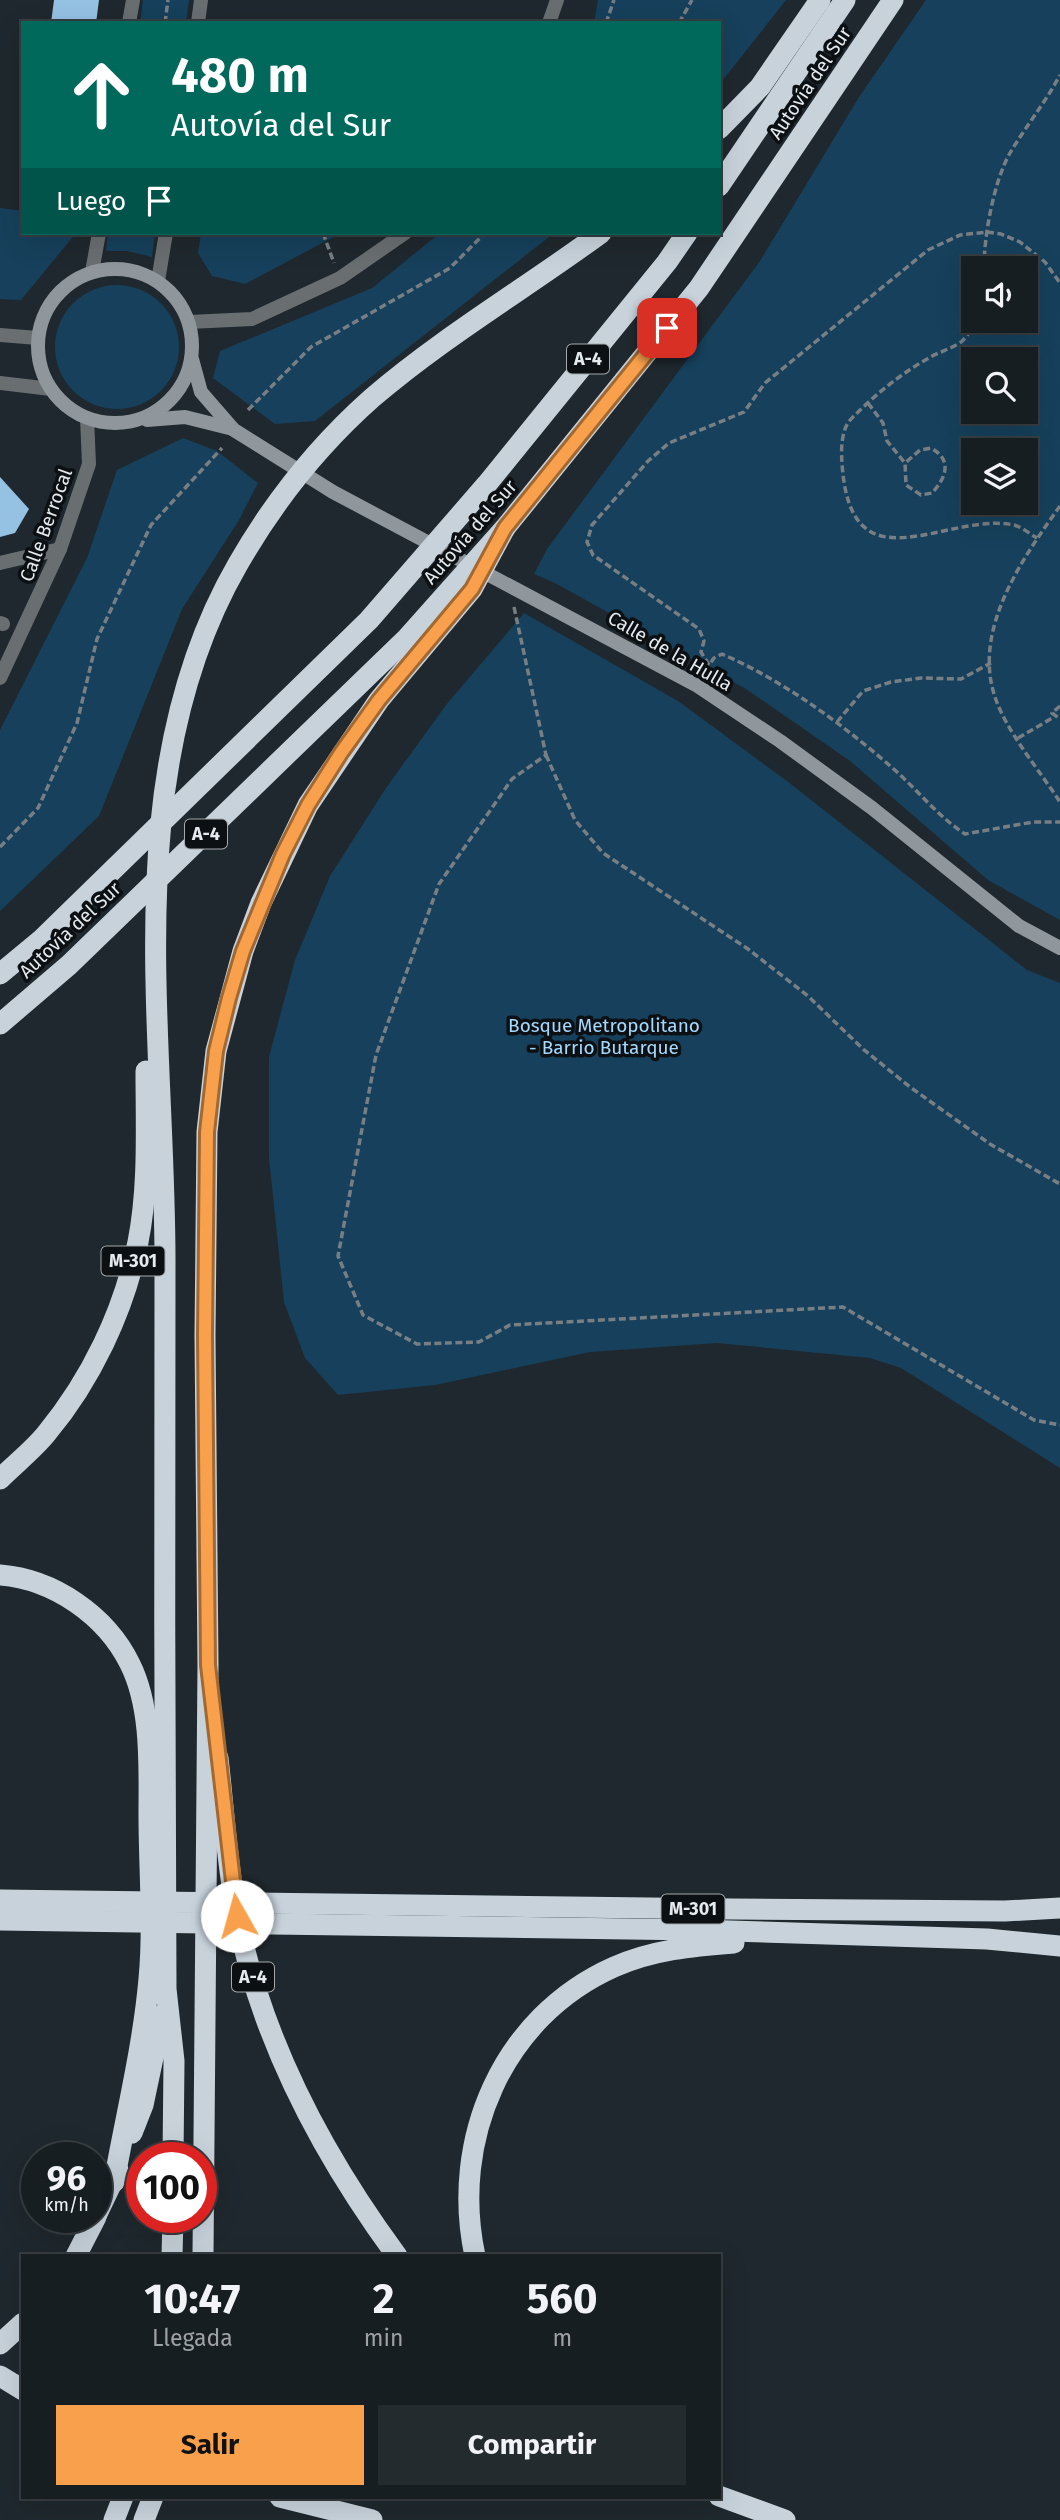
<!DOCTYPE html>
<html lang="es">
<meta charset="utf-8">
<style>
body{margin:0;font-family:"Fira Sans",sans-serif;background:#242b2f;color:#f1f3f6;height:100vh;display:flex;flex-direction:column;font-size:26px;white-space:nowrap}
*{box-sizing:border-box;margin:0}
p{font-size:23px;color:#9ea2a5}
.icon{flex:none;width:38px;height:38px;fill:none;stroke:currentColor;stroke-width:2;stroke-linecap:round;stroke-linejoin:round}
.map{position:relative;flex:1;overflow:hidden}
.drawer{position:absolute;left:21px;top:2254px;width:700px;height:245px;display:flex;flex-direction:column;background:#171e22;border-radius:0px;box-shadow:0 7px 28px #0002,0 0 0 2px #363c40}
.drawer>*{flex:none}
.top-card{position:absolute;left:21px;top:21px;width:700px;height:214px;border-radius:0px;box-shadow:0 7px 28px #0002,0 0 0 2px #363c40;background:#00695c;color:#fff;overflow:hidden}
.fabs{position:absolute;left:961px;top:256px;display:grid;gap:14px}
.fabs a{display:grid;place-items:center;width:77px;height:77px;border-radius:0px;background:#171e22;box-shadow:0 7px 28px #0002,0 0 0 2px #363c40;font-size:35px}
.speed{position:absolute;left:21px;top:2142px;display:flex;gap:14px;font-size:35px;font-weight:700;text-align:center}
.speed>*{display:grid;place-content:center;width:91px;height:91px;border-radius:50%;background:#171e22;box-shadow:0 7px 28px #0002,0 0 0 2px #363c40;line-height:1}
.speed small{font-size:18px;font-weight:400}
.speed .limit{border:10px solid #d22;background:#fff;color:#111}
.pin{position:absolute;display:grid;place-items:center;width:60px;height:60px;color:#fff;margin:-30px;border-radius:14px;box-shadow:0 4px 10px #0006}
.me{position:absolute;width:77px;margin:-38px;rotate:353deg;stroke-linejoin:round;filter:drop-shadow(0 0 5px #0008)}
.turn{display:flex;align-items:center;gap:24px;height:147px;padding:0 35px;font-size:32px}
.turn .icon{width:91px;height:91px;stroke-width:2.5}
.turn b{display:block;font-size:49px;line-height:60px}
.then{display:flex;align-items:center;height:66px;padding:0 35px;background:#0003;gap:14px;font-size:26px}
.eta{display:flex;justify-content:space-evenly;align-items:center;height:119px;text-align:center}
.eta b{font-size:42px;font-weight:700;line-height:49px}
.primary-button{display:flex;gap:14px;margin-top:auto;padding:14px 35px}
.primary-button a{flex:1;height:80px;border-radius:0px;background:#f9a04c;color:#111;font-size:28px;font-weight:700;line-height:80px;text-align:center}
.primary-button a+a{background:#242b2f;color:#f1f3f6}
.map>svg:first-child{display:block}
.green{fill:#16405b;fill-rule:evenodd}
.building{fill:#95c1e3}
.lines{fill:none;stroke-linecap:round;stroke-linejoin:round}
.path{stroke:#787f84;stroke-width:3.5;stroke-dasharray:7 3.5;stroke-linecap:butt}
.street{stroke:#696e71;stroke-width:14}
.secondary{stroke:#8f969c;stroke-width:14}
.highway{stroke:#c7d2db;stroke-width:21}
.route-casing{stroke:#a26831;stroke-width:18}
.route{stroke:#f9a04c;stroke-width:12}
.labels{text-anchor:middle;dominant-baseline:central;stroke-width:7;stroke-linejoin:round;paint-order:stroke}
.shield{fill:#0c1013;stroke:#a3a9ac;stroke-width:2}
.shield-label{font-size:18px;font-weight:bold;fill:#e4eaee}
.street-label{font-size:19px;fill:#e4eaee;stroke:#0c1013}
.park-label{font-size:19px;fill:#a3d8ff;stroke:#0c1013}
</style>
<div class="map">
<svg width="1060" height="2520" viewBox="0 0 1060 2520">
<rect width="100%" height="100%" fill="#1f282e"/>
<!-- green -->
<g class="green">
<path d="M143 0H189L186 23H140Z"/>
<path d="M598 0H786L719 85V23H594Z"/>
<path d="M926 0H1060V920L988 880 850 761 746 689 555 583 534 574 547 549 760 261 859 97ZM973 268H1026V320H973ZM973 359H1026V411H973ZM973 450H1026V502H973Z"/>
<path d="M0 208 23 211V233H76L21 300 0 299Z"/>
<path d="M108 233H155L152 257 127 251H106Z"/>
<path d="M201 233H341L245 284 212 276 198 253Z"/>
<path d="M440 233H554L315 421 275 424 213 378 220 351 372 288Z"/>
<circle cx="117" cy="347" r="62"/>
<path d="M183 438 217 451 258 483 239 520 182 609 99 816 0 911V730L87 558 117 470Z"/>
<path d="M524 613 678 701 787 781 1027 970 1060 983V1468L901 1368 870 1358 717 1343 590 1352 435 1385 338 1395 305 1358 284 1302 269 1158V1057L295 960 330 876 386 788 446 705Z"/>
</g>
<!-- building -->
<g class="building">
<path d="M54 0H99L96 23H51Z"/>
<path d="M0 477 29 509 15 533 0 537Z"/>
</g>
<g class="lines">
<!-- path -->
<g class="path">
<path d="M165 23 168 0"/>
<path d="M606 23 614 0"/>
<path d="M679 23 692 0"/>
<path d="M323 233 334 263"/>
<path d="M984 268C984 235 994 181 1010 153 1026 126 1045 103 1060 75"/>
<path d="M975 320C973 328 967 337 961 342 951 349 938 352 927 359 899 375 875 395 852 418 841 428 841 450 842 463 850 593 945 511 1014 525 1022 527 1030 534 1037 538"/>
<path d="M868 403 883 423 887 441 905 463 906 485 921 495 932 493C946 478 953 460 931 448L920 450 905 463"/>
<path d="M248 410 311 347 450 268 485 233"/>
<path d="M1060 506C1023 558 972 629 995 697 1006 731 1040 771 1060 802"/>
<path d="M514 607 546 755 512 779 439 884 376 1055 338 1256 363 1315 417 1344 479 1342 510 1325 843 1307 1034 1420 1060 1425"/>
<path d="M709 665 701 652 704 641 699 629 593 555 587 542 592 525 648 461 669 443 744 412 765 383 928 250 960 235 987 232 1001 234 1020 242 1045 262 1060 283"/>
<path d="M705 671 714 658 722 654C786 682 845 726 897 772 920 793 939 817 965 834L1033 822H1060"/>
<path d="M1060 706 1052 713 1060 719"/>
<path d="M837 722 863 691 891 682 921 678 961 679 991 663"/>
<path d="M1018 738 1054 717"/>
<path d="M546 755 575 820 603 853 748 949 808 996 863 1049 910 1087 990 1144 1060 1184"/>
<path d="M0 847 38 808 77 723 97 639 151 525 222 448"/>
</g>
<!-- street -->
<g class="street">
<path d="M129 23 133 0"/>
<path d="M198 23 201 0"/>
<path d="M549 23 557 0"/>
<path d="M92 272 99 233"/>
<path d="M158 281 166 233"/>
<path d="M189 322 252 319 340 278 405 233"/>
<path d="M0 335 38 338"/>
<path d="M0 383 51 389"/>
<path d="M0 563 60 549"/>
<path d="M0 623 3 624"/>
<path d="M0 678 60 549 89 464 87 418"/>
</g>
<!-- secondary -->
<g class="secondary">
<circle cx="115" cy="346" r="77"/>
<path d="M192 359 201 392 234 430 333 492 696 685 780 741 872 808 1019 926 1060 948"/>
<path d="M147 420 185 417 233 429"/>
</g>
<!-- highway -->
<g class="highway">
<path d="M719 129 760 87 820 0"/>
<path d="M719 186 845 0"/>
<path d="M0 974 42 939 369 620 487 484 667 262 687 233"/>
<path d="M0 1024 69 965 407 638 505 528 699 288 893 0"/>
<path d="M0 1479C15 1464 33 1450 46 1434 91 1380 124 1311 138 1242 149 1187 146 1127 146 1071"/>
<path d="M0 1575C53 1579 106 1615 130 1664 152 1708 149 1767 149 1815 149 1869 154 1925 149 1979 143 2047 126 2115 114 2182"/>
<path d="M218 1758C224 1810 227 1865 237 1916 262 2042 322 2154 397 2256"/>
<path d="M0 1900 732 1909 1005 1911 1060 1908"/>
<path d="M0 1920 697 1930 987 1939 1060 1946"/>
<path d="M132 2133 143 2105 162 2015"/>
<path d="M173 2158 174 2061 166 1989C164 1746 165 1503 165 1260 165 1029 117 773 238 564 273 503 319 445 372 398 443 337 526 288 601 233"/>
<path d="M96 2216 118 2170"/>
<path d="M76 2256 96 2217"/>
<path d="M172 2256 173 2217"/>
<path d="M203 2256 208 1665 205 1336 207 1132 216 1051 243 951 261 903 308 805 379 700 472 589 505 528"/>
<path d="M475 2256C450 2140 502 2017 614 1967 652 1950 693 1946 734 1943"/>
<path d="M0 2344 23 2323"/>
<path d="M0 2376 23 2390"/>
<path d="M719 2496 785 2520"/>
<path d="M280 2497 372 2520"/>
<path d="M114 2520 123 2497"/>
<path d="M144 2520 153 2497"/>
</g>
</g>
<g class="lines">
<defs>
<path id="route" d="M237 1916 208 1665 205 1336 207 1132 216 1051 229 998 243 951 283 854 308 805 341 753 379 700 472 589 505 528 667 328"/>
</defs>
<!-- route casing -->
<use href="#route" class="route-casing"/>
<!-- route -->
<use href="#route" class="route"/>
</g>
<g class="labels">
<!-- shield labels -->
<g class="shield">
<rect x="567" y="344.5" width="42" height="29" rx="5"/>
<rect x="185" y="819.5" width="42" height="29" rx="5"/>
<rect x="101.5" y="1246.5" width="63" height="29" rx="5"/>
<rect x="661.5" y="1894.5" width="63" height="29" rx="5"/>
<rect x="232" y="1962.5" width="42" height="29" rx="5"/>
</g>
<g class="shield-label">
<text x="588" y="359">A-4</text>
<text x="206" y="834">A-4</text>
<text x="133" y="1261">M-301</text>
<text x="693" y="1909">M-301</text>
<text x="253" y="1977">A-4</text>
</g>
<!-- street labels -->
<g class="street-label">
<text transform="translate(810 83) rotate(-56)">Autovía del Sur</text>
<text transform="translate(46 525) rotate(-70)">Calle Berrocal</text>
<text transform="translate(470 532) rotate(-49)">Autovía del Sur</text>
<text transform="translate(670 651) rotate(30)">Calle de la Hulla</text>
<text transform="translate(70 930) rotate(-43)">Autovía del Sur</text>
</g>
<!-- park labels -->
<g class="park-label">
<text x="604" y="1025">Bosque Metropolitano<tspan x="604" dy="22">- Barrio Butarque</tspan></text>
</g>
</g>
</svg>
<div class="fabs">
<a><svg class="icon" aria-label="sound" viewBox="0 0 24 24"><path d="M4 9h4l5-4v14l-5-4H4zM17 9q2 3 0 6"/></svg></a>
<a><svg class="icon" aria-label="search" viewBox="0 0 24 24"><circle cx="10" cy="10" r="6"/><path d="M15 15l6 6"/></svg></a>
<a><svg class="icon" aria-label="layers" viewBox="0 0 24 24"><path d="M12 4l9 5-9 5-9-5zM3 14l9 5 9-5"/></svg></a>
</div>
<div class="speed"><div>96<small>km/h</small></div><div class="limit">100</div></div>
<div class="pin" style="left:667px;top:328px;background:#d93025"><svg class="icon" aria-label="arrive" viewBox="0 0 24 24"><path d="M6 21V4h12l-3 4 3 4H6"/></svg></div>
<svg class="me" style="left:237px;top:1916px" viewBox="-20 -20 40 40"><circle r="19" fill="#fff"/><path d="M0-13L10 11 0 6-10 11z" fill="#f9a04c"/></svg>
<div class="top-card">
<div class="turn"><svg class="icon" aria-label="ahead" viewBox="0 0 24 24"><path d="M12 20V5M6 11l6-6 6 6"/></svg><div><b>480 m</b>Autovía del Sur</div></div>
<div class="then">Luego<svg class="icon" aria-label="arrive" viewBox="0 0 24 24"><path d="M6 21V4h12l-3 4 3 4H6"/></svg></div>
</div>
<section class="drawer">
<div class="eta">
<div><b>10:47</b><p>Llegada</p></div>
<div><b>2</b><p>min</p></div>
<div><b>560</b><p>m</p></div>
</div>
<div class="primary-button"><a>Salir</a><a>Compartir</a></div>
</section>
</div>
